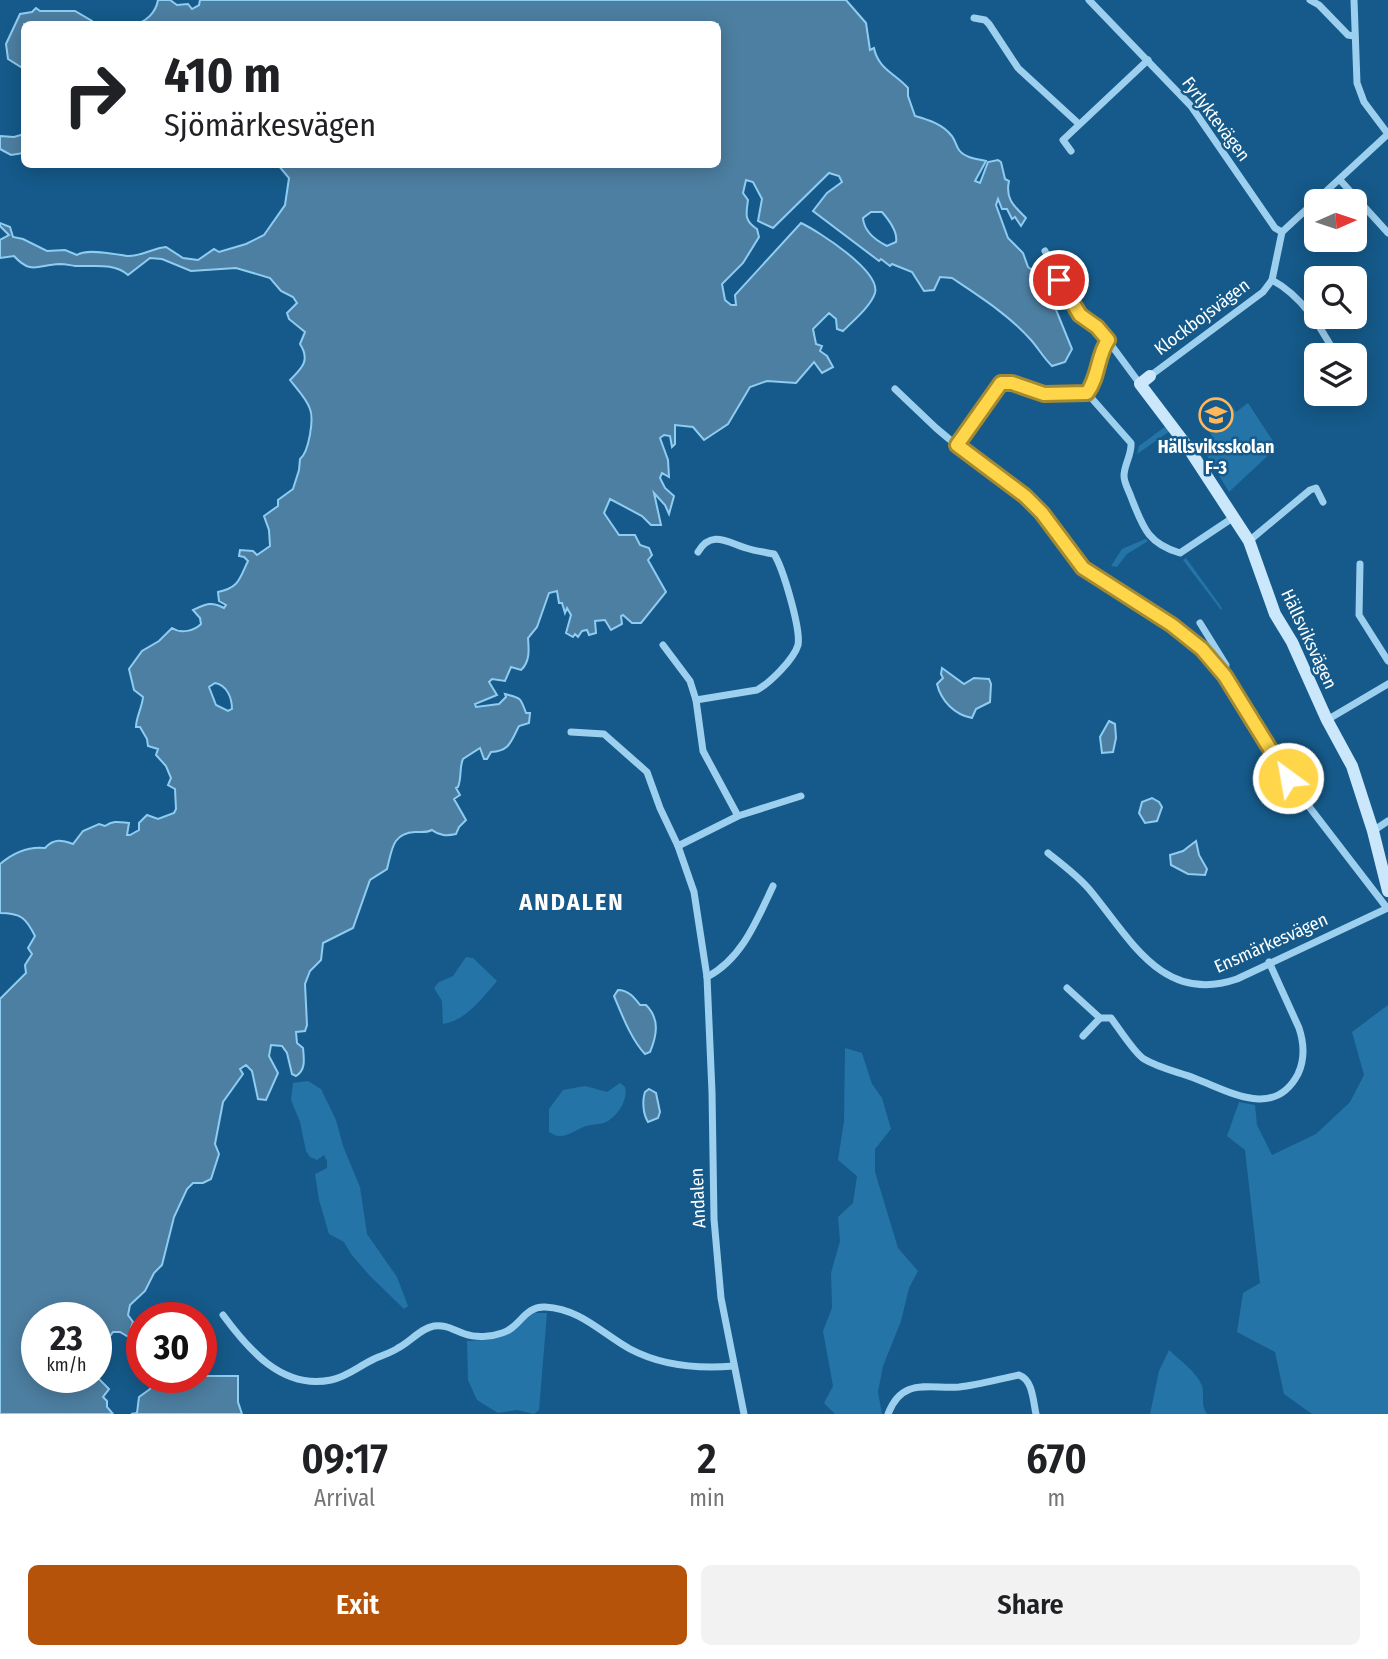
<!DOCTYPE html>
<meta charset="utf-8">
<style>
body{margin:0;font-family:"Fira Sans Condensed",sans-serif;background:#f2f2f2;color:#202124;height:100vh;display:flex;flex-direction:column;font-size:26px;white-space:nowrap}
*{box-sizing:border-box;margin:0}
p{font-size:23px;color:#757577}
.icon{flex:none;width:38px;height:38px;fill:none;stroke:currentColor;stroke-width:2;stroke-linecap:round;stroke-linejoin:round}
.map{position:relative;height:1414px;overflow:hidden}
.sheet{display:flex;flex-direction:column;background:#fff;flex:1}
.sheet>*{flex:none}
.guide{position:absolute;left:21px;top:21px;width:700px;height:147px;border-radius:10px;box-shadow:0 4px 18px #0003;background:#fff;color:#202124;overflow:hidden}
.needle{width:46px;rotate:87deg}
.buttons{position:absolute;left:1304px;top:189px;display:grid;gap:14px}
.buttons a{display:grid;place-items:center;width:63px;height:63px;border-radius:10px;background:#fff;box-shadow:0 4px 18px #0003;font-size:35px}
.speed{position:absolute;left:21px;top:1302px;display:flex;gap:14px;font-size:35px;font-weight:700;text-align:center}
.speed>*{display:grid;place-content:center;width:91px;height:91px;border-radius:50%;background:#fff;box-shadow:0 4px 18px #0003;line-height:1}
.speed small{font-size:18px;font-weight:400}
.speed .limit{border:10px solid #d22;background:#fff;color:#111}
.pin{position:absolute;display:grid;place-items:center;width:60px;height:60px;color:#fff;margin:-30px;border:4px solid #fff;border-radius:50%;box-shadow:0 2px 7px #0007}
.me{position:absolute;width:77px;margin:-38px;rotate:328deg;stroke-linejoin:round;filter:drop-shadow(0 0 5px #0008)}
.turn{display:flex;align-items:center;gap:24px;height:147px;padding:0 28px;font-size:32px}
.turn .icon{width:91px;height:91px;stroke-width:2.5}
.turn b{display:block;font-size:49px;line-height:60px}
.eta{display:flex;justify-content:space-evenly;align-items:center;height:119px;text-align:center}
.eta b{font-size:42px;font-weight:600;line-height:49px}
.primary-button{display:flex;gap:14px;margin-top:auto;padding:14px 28px}
.primary-button a{flex:1;height:80px;border-radius:10px;background:#b45309;color:#fff;font-size:28px;font-weight:600;line-height:80px;text-align:center}
.primary-button a+a{background:#f2f2f2;color:#202124}
.map>svg:first-child{display:block}
.green{fill:#2474a7}
.water{fill:#4d7fa2;stroke:#8fccf2;stroke-width:2;fill-rule:evenodd}
.lines{fill:none;stroke-linecap:round;stroke-linejoin:round}
.street{stroke:#9dcfef;stroke-width:7}
.secondary{stroke:#cbe7fb;stroke-width:12}
.route-casing{stroke:#a68a30;stroke-width:18}
.route{stroke:#ffd54a;stroke-width:12}
.labels{text-anchor:middle;dominant-baseline:central;stroke-width:5;stroke-linejoin:round;paint-order:stroke}
.street-label{font-size:18px;fill:#fff;stroke:#155a8a}
.poi-label{font-size:18px;font-weight:bold;fill:#fff;stroke:#155a8a}
.district-label{font-size:24px;font-weight:bold;letter-spacing:2px;fill:#fff;stroke:#155a8a}
</style>
<div class="map">
<svg width="1388" height="1414" viewBox="0 0 1388 1414">
<rect width="100%" height="100%" fill="#155a8a"/>
<!-- green -->
<g class="green">
<path d="M1229 403 1236 412 1248 403 1277 447 1229 492 1200 444 1212 436 1203 422Z"/>
<path d="M1166 426 1170 431 1137 454 1139 446Z"/>
<path d="M1145 539 1148 541 1127 554 1117 567 1111 566 1122 549Z"/>
<path d="M1186 558 1222 608 1221 610 1183 560Z"/>
<path d="M466 957 473 958 497 981C482 998 467 1020 443 1024L442 1001 434 988 439 982 453 976Z"/>
<path d="M1388 1005V1414H1312L1284 1394 1275 1352 1237 1332 1243 1293 1260 1283 1245 1150 1227 1136 1239 1102 1255 1105 1257 1125 1272 1155 1316 1134 1350 1102 1364 1075 1352 1032Z"/>
<path d="M845 1048 862 1053 872 1084 882 1098 891 1129 875 1149V1172L898 1248 918 1271 909 1288 901 1321 883 1366 878 1392 882 1414H835L824 1403 833 1386 823 1331 832 1308 831 1273 840 1241 838 1217 853 1203 857 1176 838 1160 844 1121Z"/>
<path d="M308 1081 321 1089 336 1120 343 1146 360 1187 367 1234 397 1277 408 1306 404 1309 370 1276 351 1254 344 1242 329 1234 319 1200 315 1174 327 1168V1161L324 1155 317 1160 310 1157 306 1151 300 1122 291 1100 293 1083Z"/>
<path d="M620 1083 625 1087C628 1099 619 1114 608 1121 602 1125 592 1124 586 1126 572 1131 563 1142 549 1132V1109L563 1090 585 1086 607 1092Z"/>
<path d="M533 1313H547L539 1410 534 1414 517 1410 498 1413 477 1400 468 1380 467 1341C500 1339 509 1335 533 1313Z"/>
<path d="M1169 1350C1179 1360 1197 1372 1202 1386 1205 1396 1200 1404 1207 1414H1150L1159 1371Z"/>
</g>
<!-- water -->
<g class="water">
<path d="M158 0H170L177 5 188 4 192 9 199 5 200 0H846L866 23 870 50 874 48C878 69 896 74 908 88V96L915 116C929 120 942 124 951 135 955 139 956 146 959 150 965 158 977 159 986 161L975 181 980 183 988 162 998 160 1001 162 1005 179 1009 181C1005 199 1014 206 1026 218L1021 226 1015 217 1012 219 1007 209H1002L998 199 996 205 1008 238 1023 253 1028 267 1037 274 1042 285 1048 290 1072 349 1065 362 1052 366C1042 356 1039 349 1031 340 1009 315 979 296 952 278L940 277 934 290 924 291 912 272 892 264 890 266 881 259 879 261 813 211 827 193 842 182 839 176 829 173 773 228 758 221 762 199 753 182 746 180 743 193 748 200C746 214 744 221 757 229L759 237 743 263 722 284 725 300 731 305H736L735 295 801 223C818 231 881 271 875 293 871 306 853 321 843 331L837 329 836 319 829 313 813 329 816 344 822 346 820 351 827 356 833 367 822 373 814 362 796 383 767 381 750 387 728 424 704 440 693 427 675 425V444L672 447 670 436 664 435 660 438 668 460 669 477 662 473 660 478 665 488 674 496 669 514 665 505 654 493 661 525H651L642 516 610 499 604 513 619 535H635L640 545 649 548 652 555 648 560 666 592 641 623H632L623 615 621 616 622 624 611 630 605 620 595 621 596 633 589 635 587 630 582 631 578 637 575 634 573 637 566 633 571 615 567 608 565 613 562 603H559L557 591 549 593 537 627 528 638C529 650 530 662 521 670L511 667 505 681 492 679 489 682 497 695 475 704 476 707 499 704 506 697 505 694C520 698 520 696 526 713H530L529 723 519 726C511 741 510 751 491 752L487 759H484L480 748 463 759C459 768 462 777 458 787L456 788 460 795 454 799 466 820 459 827 456 834C447 836 440 836 432 830 426 833 422 832 415 832 392 833 392 850 387 869L370 880 353 928 323 943 321 960 310 971 305 984 307 1025 305 1031 296 1032 297 1043 303 1048C304 1059 306 1070 296 1076L292 1074 287 1053 282 1046 271 1045 269 1056 278 1073 266 1100 258 1099 252 1071 246 1065 240 1069 243 1074 223 1102 215 1144 219 1154 211 1179 203 1183H193L187 1189 174 1217 162 1265 154 1273 145 1291 130 1305 128 1315 133 1322 131 1328 142 1339V1345L120 1332H113L98 1353 96 1369V1318H37V1377H96V1374L98 1378 109 1389 103 1397 107 1401V1407L113 1414H0V999L26 973 25 965 32 954 28 948 35 936C26 918 21 913 0 913V864C13 853 27 846 45 848 54 838 62 840 73 844L83 831 99 824 105 826C114 820 119 822 129 823L127 835H130L139 830V823L147 815 158 819 174 813 176 809 175 789 168 785 171 778 166 766 156 755 158 749 148 746 147 739 140 727H136C136 717 142 708 143 697L134 690 129 669 142 651 159 641 172 628C181 634 194 631 201 624L200 618 193 610C206 604 211 601 224 608L226 605 219 601 218 592C240 587 239 579 248 561L244 557 239 556 240 550 253 551 257 555 270 546 269 530 264 516 278 506V500L293 489 299 470 300 459C309 452 314 419 310 409 307 399 297 389 290 380 301 369 311 361 300 344L305 332 289 319 287 313 297 303 293 297 281 291 270 278 236 268 191 271 162 259 150 258 128 275C114 262 92 267 75 266 69 265 65 264 59 264 38 265 31 275 14 256L0 258V240L9 235 0 226V223L10 227 13 237 23 239 47 251 65 250 77 255C86 248 115 254 127 256 140 257 153 248 166 247L183 258 198 260 214 249 219 252 246 244 264 235 285 205 289 178 278 165 718 164V24H133C146 23 156 12 158 0ZM871 212H882C889 220 898 232 896 242L887 246C875 240 864 232 863 218ZM215 683C227 685 232 698 232 709L228 711 216 705 209 687Z"/>
<path d="M36 8 40 11H75L92 21 91 24H24V69L8 59 6 44 20 14 32 12Z"/>
<path d="M24 134V153L11 155 0 149V136L14 137Z"/>
<path d="M942 668 964 684 974 678 989 679 991 684 990 702 976 709 972 718C955 715 941 701 937 684L943 678 941 674Z"/>
<path d="M1109 721 1115 724 1116 738 1113 752 1102 753 1100 737Z"/>
<path d="M1152 798 1159 802 1162 807 1157 821 1145 823 1139 813 1142 802Z"/>
<path d="M1196 841 1199 855 1207 869 1205 875 1188 874 1171 865 1170 855 1183 851Z"/>
<path d="M618 990C628 990 634 997 640 1005H646C660 1019 657 1035 650 1052L645 1054C631 1039 622 1015 614 996Z"/>
<path d="M649 1089 656 1093 660 1112 658 1118 648 1122C643 1114 642 1101 645 1092Z"/>
<path d="M201 1376H238V1402L242 1414H131L137 1413 139 1397 150 1389 156 1377H174L177 1380Z"/>
</g>
<g class="lines">
<!-- street -->
<g class="street">
<path d="M1089 0 1191 106 1275 228 1282 232"/>
<path d="M1310 0 1319 5 1348 35 1354 36"/>
<path d="M1354 0 1357 83 1364 102 1388 134"/>
<path d="M974 18 985 20 989 24 1018 68 1079 124"/>
<path d="M1071 151 1063 140 1148 60"/>
<path d="M1340 180 1388 233"/>
<path d="M1045 251 1074 307 1109 342 1140 384"/>
<path d="M1272 280C1302 296 1320 326 1336 355"/>
<path d="M1150 376 1263 292 1272 280 1282 232 1388 134"/>
<path d="M895 389 936 428 973 459 1025 496 1042 513 1083 568 1183 632 1225 675 1297 791 1387 908"/>
<path d="M1087 393 1131 443C1132 455 1124 464 1124 476 1124 483 1129 491 1131 497 1143 527 1147 543 1180 553L1234 517"/>
<path d="M957 445 1001 383H1012L1044 394 1087 393C1100 377 1097 356 1107 340"/>
<path d="M1249 541 1310 490 1316 488 1323 502"/>
<path d="M1360 564 1359 615 1388 661"/>
<path d="M1200 623 1226 665 1225 675"/>
<path d="M663 645 690 681 696 700 703 751 738 816 678 846"/>
<path d="M696 700 757 690C770 683 794 659 798 645 801 629 783 568 774 554 764 552 755 551 746 548 727 542 711 530 698 552"/>
<path d="M1327 720 1388 684"/>
<path d="M571 732 604 734 647 772 660 808 678 846 694 892 707 977 712 1092 714 1219 721 1298 744 1414"/>
<path d="M738 816 801 796"/>
<path d="M1373 831 1388 821"/>
<path d="M1048 853C1062 864 1078 876 1089 889 1130 938 1162 1005 1237 979L1388 908"/>
<path d="M707 977C742 959 757 920 773 886"/>
<path d="M1067 988 1100 1018H1111C1118 1027 1135 1054 1144 1059 1159 1068 1178 1072 1194 1078 1229 1091 1274 1120 1298 1074 1305 1059 1304 1043 1299 1028L1269 962"/>
<path d="M1083 1036 1100 1018"/>
<path d="M223 1315C248 1349 282 1390 331 1380 347 1377 359 1366 374 1359 382 1355 391 1353 398 1348 410 1342 421 1328 434 1326 446 1324 455 1331 465 1334 476 1338 491 1337 502 1333 520 1328 524 1306 545 1307 581 1309 601 1333 630 1349 662 1366 699 1369 734 1366"/>
<path d="M888 1414C902 1377 928 1389 959 1387 979 1385 999 1379 1019 1375 1033 1380 1033 1401 1036 1414"/>
</g>
<!-- secondary -->
<path class="secondary" d="M1150 376 1140 384 1187 446 1249 541 1275 614 1292 642 1327 720 1352 766 1373 831 1388 891"/>
</g>
<g class="lines">
<defs>
<path id="route" d="M1059 280 1080 315 1097 327 1108 340C1097 356 1099 377 1087 393L1044 394 1012 383H1001L957 445 1025 496 1042 513 1083 568 1172 625 1202 649 1225 676 1288 778"/>
</defs>
<!-- route casing -->
<use href="#route" class="route-casing"/>
<!-- route -->
<use href="#route" class="route"/>
</g>
<!-- icons -->
<defs>
<symbol id="school-ring" viewBox="-11 -11 22 22"><circle r="9.5" fill="#155a8a" stroke="#ffb75b" stroke-width="1.5"/><path d="M0-5L7-2L0 1L-7-2ZM-4 1L0 2.5L4 1V4Q0 6-4 4Z" fill="#ffb75b"/></symbol>
</defs>
<g fill-rule="evenodd">
<use href="#school-ring" x="1197" y="396" width="38" height="38"/>
</g>
<g class="labels">
<!-- street labels -->
<g class="street-label">
<text transform="translate(1216 119) rotate(53)">Fyrlyktevägen</text>
<text transform="translate(1202 317) rotate(-37)">Klockbojsvägen</text>
<text transform="translate(1309 639) rotate(65)">Hällsviksvägen</text>
<text transform="translate(1271 943) rotate(-24)">Ensmärkesvägen</text>
<text transform="translate(698 1198) rotate(-93)">Andalen</text>
</g>
<!-- poi labels -->
<g class="poi-label">
<text x="1216" y="447">Hällsviksskolan<tspan x="1216" dy="21">F-3</tspan></text>
</g>
<!-- district labels -->
<g class="district-label">
<text x="572" y="902">ANDALEN</text>
</g>
</g>
</svg>
<div class="buttons">
<a><svg class="needle" viewBox="-14 -14 28 28"><path d="M0-13l5 13h-10z" fill="#e53935"/><path d="M0 13l5-13h-10z" fill="#757577"/></svg></a>
<a><svg class="icon" aria-label="search" viewBox="0 0 24 24"><circle cx="10" cy="10" r="6"/><path d="M15 15l6 6"/></svg></a>
<a><svg class="icon" aria-label="layers" viewBox="0 0 24 24"><path d="M12 4l9 5-9 5-9-5zM3 14l9 5 9-5"/></svg></a>
</div>
<div class="speed"><div>23<small>km/h</small></div><div class="limit">30</div></div>
<div class="pin" style="left:1059px;top:280px;background:#d93025"><svg class="icon" aria-label="arrive" viewBox="0 0 24 24"><path d="M6 21V4h12l-3 4 3 4H6"/></svg></div>
<svg class="me" style="left:1288px;top:778px" viewBox="-20 -20 40 40"><circle r="17" fill="#ffd54a" stroke="#fff" stroke-width="3"/><path d="M0-11L8 9 0 5-8 9z" fill="#fff"/></svg>
<div class="guide">
<div class="turn"><svg class="icon" aria-label="right" viewBox="0 0 24 24"><path d="M7 20v-9h11M14 6l5 5-5 5"/></svg><div><b>410 m</b>Sjömärkesvägen</div></div>
</div>
</div>
<section class="sheet">
<div class="eta">
<div><b>09:17</b><p>Arrival</p></div>
<div><b>2</b><p>min</p></div>
<div><b>670</b><p>m</p></div>
</div>
<div class="primary-button"><a>Exit</a><a>Share</a></div>
</section>
